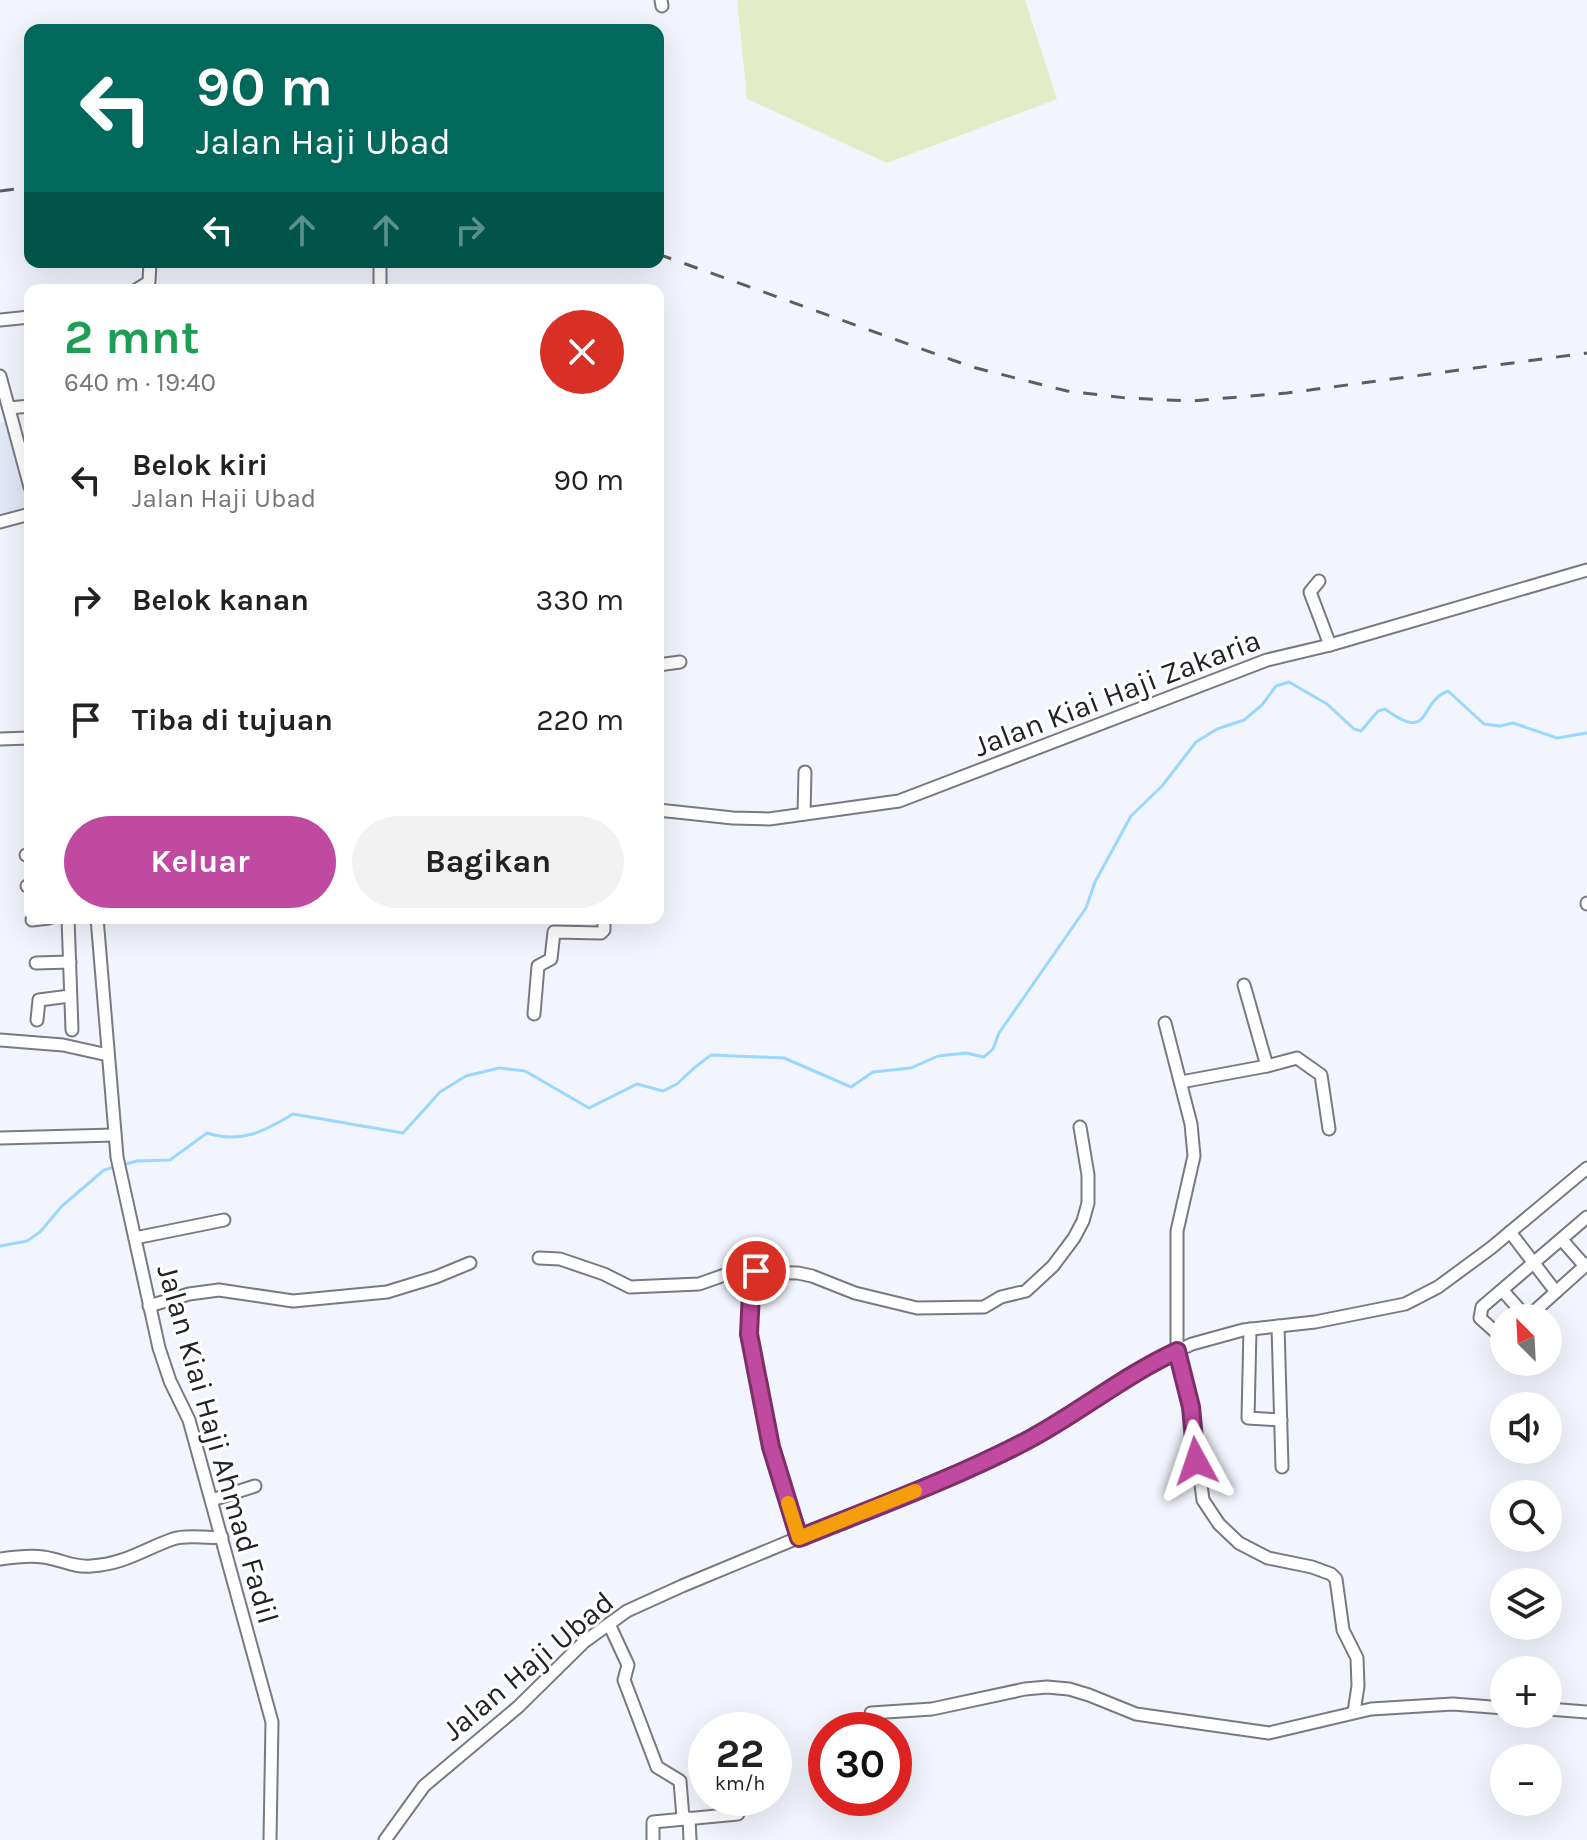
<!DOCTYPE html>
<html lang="id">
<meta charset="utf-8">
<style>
body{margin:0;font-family:Karla,sans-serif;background:#f2f2f2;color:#222;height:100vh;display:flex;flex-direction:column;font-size:30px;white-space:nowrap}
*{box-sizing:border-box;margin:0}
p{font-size:26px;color:#767676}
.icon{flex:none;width:44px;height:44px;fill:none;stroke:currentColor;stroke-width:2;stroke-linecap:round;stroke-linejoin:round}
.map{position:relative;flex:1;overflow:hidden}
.sheet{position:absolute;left:24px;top:284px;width:640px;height:640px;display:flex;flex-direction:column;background:#fff;border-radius:16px;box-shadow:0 8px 32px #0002}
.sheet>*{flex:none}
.guide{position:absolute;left:24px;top:24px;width:640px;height:244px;border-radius:16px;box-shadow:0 8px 32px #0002;background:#00695c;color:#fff;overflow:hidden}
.needle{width:52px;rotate:336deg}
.buttons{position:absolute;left:1490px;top:1304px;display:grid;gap:16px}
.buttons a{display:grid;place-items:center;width:72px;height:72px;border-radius:50%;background:#fff;box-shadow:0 8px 32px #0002;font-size:40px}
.speed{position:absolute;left:688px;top:1712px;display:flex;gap:16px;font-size:40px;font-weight:700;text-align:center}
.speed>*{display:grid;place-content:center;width:104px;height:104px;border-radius:50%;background:#fff;box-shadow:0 8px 32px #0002;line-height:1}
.speed small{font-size:20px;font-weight:400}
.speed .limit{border:12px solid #d22;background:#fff;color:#111}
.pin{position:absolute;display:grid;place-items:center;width:68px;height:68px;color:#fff;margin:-34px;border:4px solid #fff;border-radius:50%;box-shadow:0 2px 8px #0007}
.me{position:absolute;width:88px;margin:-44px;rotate:355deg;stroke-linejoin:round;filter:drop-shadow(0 0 6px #0008)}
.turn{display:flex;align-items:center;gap:28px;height:168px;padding:0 40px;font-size:36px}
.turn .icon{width:104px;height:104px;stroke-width:2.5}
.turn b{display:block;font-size:56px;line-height:68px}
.lanes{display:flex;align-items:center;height:76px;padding:0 40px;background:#0003;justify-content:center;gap:40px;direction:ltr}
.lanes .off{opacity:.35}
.round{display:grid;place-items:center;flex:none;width:84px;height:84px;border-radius:42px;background:#f2f2f2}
.headline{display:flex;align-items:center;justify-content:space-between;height:136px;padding:0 40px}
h1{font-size:48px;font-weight:700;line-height:60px;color:#1e9e55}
.primary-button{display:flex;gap:16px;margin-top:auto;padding:16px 40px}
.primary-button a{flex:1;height:92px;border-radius:48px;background:#c04aa0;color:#fff;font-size:32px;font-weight:700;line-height:92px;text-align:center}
.primary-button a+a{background:#f2f2f2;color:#222}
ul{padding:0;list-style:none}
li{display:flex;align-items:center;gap:24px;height:120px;padding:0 40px}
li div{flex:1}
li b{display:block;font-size:30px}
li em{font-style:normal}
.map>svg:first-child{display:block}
.built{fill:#e3e8f6}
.green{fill:#e2edc8}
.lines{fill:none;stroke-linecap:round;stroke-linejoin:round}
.stream{stroke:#9bd8fd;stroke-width:3}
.minor-casing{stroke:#787a81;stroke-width:15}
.minor{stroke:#fff;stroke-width:11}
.rail{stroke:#5c5e62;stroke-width:3;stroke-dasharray:14 14;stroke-linecap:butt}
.route-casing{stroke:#7d3068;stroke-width:20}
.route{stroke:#c04aa0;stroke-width:14}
.slow{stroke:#f59e0b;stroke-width:14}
.labels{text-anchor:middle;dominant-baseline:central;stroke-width:6;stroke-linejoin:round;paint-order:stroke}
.street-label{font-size:30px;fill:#212225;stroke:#fff}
</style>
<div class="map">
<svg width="1587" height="1840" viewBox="0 0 1587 1840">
<rect width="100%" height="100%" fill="#f2f5fd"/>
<!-- built -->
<path class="built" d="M8 421 30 504V518L0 524V423Z"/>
<!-- green -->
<path class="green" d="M737 0H1025L1057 99 887 163 747 99Z"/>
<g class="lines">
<!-- stream -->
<g class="stream">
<path d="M122 1165 137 1161 170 1160 207 1133C241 1144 265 1131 293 1114L403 1133 440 1092 466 1076 499 1068 525 1071 589 1108 637 1084 663 1091 677 1084 694 1068 711 1055 784 1058 851 1087 873 1072 911 1068 938 1056 966 1053 984 1057 993 1049 999 1033 1086 908 1095 882 1131 816 1162 786 1196 742 1217 729 1244 720 1262 705 1276 686 1289 682 1327 704 1354 729 1361 731 1378 711 1385 709C1432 744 1418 702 1448 691L1484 724 1500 726 1513 723 1557 738 1587 733"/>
<path d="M0 1246 27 1241 40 1232 62 1206 104 1170 115 1167"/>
</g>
<defs>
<g id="minor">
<path d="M661 0 662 6"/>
<path d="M380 262V290"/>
<path d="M136 290 149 282 150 262"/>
<path d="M0 320 30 317"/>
<path d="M0 376 30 487"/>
<path d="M9 408 30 406"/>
<path d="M0 522 30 514"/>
<path d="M1319 581 1310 592 1330 645"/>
<path d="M658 665 680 662"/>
<path d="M0 739 30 738"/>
<path d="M658 810 733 818 769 819 899 801 1267 660 1330 645 1587 570"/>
<path d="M804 814 805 772"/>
<path d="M26 855H30"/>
<path d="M27 886H30"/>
<path d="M1587 903V904"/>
<path d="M68 918 72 1030"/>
<path d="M97 918 117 1157 159 1348 170 1381 189 1420 272 1722 270 1840"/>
<path d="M32 920 49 918"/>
<path d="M36 963 70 962"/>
<path d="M534 1014 538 966 551 959 554 932 601 933 604 930V918"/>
<path d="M37 1020 39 1000 70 996"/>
<path d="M1165 1023 1191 1124 1194 1156 1177 1231V1351L1191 1407 1203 1500 1219 1524 1239 1543 1268 1558 1312 1567 1331 1574 1336 1579 1343 1630 1357 1658 1358 1686 1354 1712"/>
<path d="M0 1040 63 1045 108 1055"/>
<path d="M1267 1066 1297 1058 1321 1075 1329 1129"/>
<path d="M1181 1082 1267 1066 1244 985"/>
<path d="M0 1138 115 1135"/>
<path d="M1510 1232 1556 1292"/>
<path d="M135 1238 224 1220"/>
<path d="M1562 1240 1585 1266"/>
<path d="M539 1258 560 1259 604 1274 630 1287 699 1284 733 1272 798 1273 812 1276 855 1293 917 1308 984 1307 1001 1297 1026 1291 1053 1266 1074 1238 1083 1221 1088 1203V1175L1080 1127"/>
<path d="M752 1271 749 1334 771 1447 799 1538"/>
<path d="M1503 1291 1527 1318"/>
<path d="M149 1306 189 1294 219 1290 293 1301 387 1292 436 1277 470 1263"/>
<path d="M1527 1318 1587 1264"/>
<path d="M1278 1326 1282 1467"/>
<path d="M1250 1329 1248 1418 1281 1420"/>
<path d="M1504 1336H1500L1480 1318 1482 1307 1587 1217"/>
<path d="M212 1500 255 1486"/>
<path d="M0 1559C14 1557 29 1555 43 1557 60 1559 74 1568 91 1566 125 1564 144 1549 173 1539 188 1534 206 1539 222 1537"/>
<path d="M609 1624 628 1665 624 1680 657 1767 680 1781 683 1818"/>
<path d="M1548 1709 1587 1712"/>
<path d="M871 1713 932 1709 1025 1689 1047 1687 1069 1689 1089 1695 1136 1714 1269 1733 1371 1709 1453 1704 1504 1708"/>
<path d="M689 1818 690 1840"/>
<path d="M385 1840 424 1786 518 1707 584 1642 627 1611 682 1586 990 1458 1070 1415 1142 1367 1192 1344 1243 1330 1315 1322 1405 1304 1438 1287 1491 1248 1587 1168"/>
<path d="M653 1840V1822L738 1814"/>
</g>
</defs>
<!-- minor casing -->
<use href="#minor" class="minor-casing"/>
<!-- minor -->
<use href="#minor" class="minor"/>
<!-- rail -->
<g class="rail">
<path d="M0 191 30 187"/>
<path d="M658 254 972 367 1067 391 1126 398 1191 401 1287 393 1587 353"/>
</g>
</g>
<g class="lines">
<defs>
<path id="route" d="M756 1271H752L749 1334 771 1447 799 1538C876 1507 956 1478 1030 1439 1080 1412 1125 1375 1177 1351L1191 1407 1196 1461"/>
</defs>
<!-- route casing -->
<use href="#route" class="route-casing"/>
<!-- route -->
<use href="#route" class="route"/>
<!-- slow -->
<path class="slow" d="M788 1503 799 1538 915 1491"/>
</g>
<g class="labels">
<!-- street labels -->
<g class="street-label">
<text transform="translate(1117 693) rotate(-21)">Jalan Kiai Haji Zakaria</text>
<text transform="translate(218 1444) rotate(74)">Jalan Kiai Haji Ahmad Fadil</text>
<text transform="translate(528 1666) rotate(-40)">Jalan Haji Ubad</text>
</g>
</g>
</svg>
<div class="buttons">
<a><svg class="needle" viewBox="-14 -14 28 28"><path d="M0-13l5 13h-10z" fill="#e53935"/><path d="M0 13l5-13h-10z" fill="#767676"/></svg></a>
<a><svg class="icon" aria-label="sound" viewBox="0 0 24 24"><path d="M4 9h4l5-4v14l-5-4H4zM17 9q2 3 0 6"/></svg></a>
<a><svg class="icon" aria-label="search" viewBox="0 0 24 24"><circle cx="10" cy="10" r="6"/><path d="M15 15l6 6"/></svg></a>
<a><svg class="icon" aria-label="layers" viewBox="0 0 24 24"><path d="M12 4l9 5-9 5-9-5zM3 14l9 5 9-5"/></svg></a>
<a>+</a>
<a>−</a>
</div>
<div class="speed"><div>22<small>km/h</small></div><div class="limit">30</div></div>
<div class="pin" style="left:756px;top:1271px;background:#d93025"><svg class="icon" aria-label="arrive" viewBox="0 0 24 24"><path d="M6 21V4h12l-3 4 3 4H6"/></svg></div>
<svg class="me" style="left:1196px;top:1461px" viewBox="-20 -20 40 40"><path d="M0-17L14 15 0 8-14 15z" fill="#c04aa0" stroke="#fff" stroke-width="4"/></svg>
<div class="guide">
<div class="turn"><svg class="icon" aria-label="left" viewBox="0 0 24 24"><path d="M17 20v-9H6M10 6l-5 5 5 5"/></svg><div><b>90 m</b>Jalan Haji Ubad</div></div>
<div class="lanes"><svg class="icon" aria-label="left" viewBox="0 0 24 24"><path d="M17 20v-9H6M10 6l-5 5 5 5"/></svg><svg class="icon off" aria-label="ahead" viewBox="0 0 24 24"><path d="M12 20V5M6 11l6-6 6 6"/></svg><svg class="icon off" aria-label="ahead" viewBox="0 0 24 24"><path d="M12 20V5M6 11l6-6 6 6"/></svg><svg class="icon off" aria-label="right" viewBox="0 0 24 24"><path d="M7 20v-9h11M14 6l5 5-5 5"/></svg></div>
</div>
<section class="sheet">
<div class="headline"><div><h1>2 mnt</h1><p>640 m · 19:40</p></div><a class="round" style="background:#d93025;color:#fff"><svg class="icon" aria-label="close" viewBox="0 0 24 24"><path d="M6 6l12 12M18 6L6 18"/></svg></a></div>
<ul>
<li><svg class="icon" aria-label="left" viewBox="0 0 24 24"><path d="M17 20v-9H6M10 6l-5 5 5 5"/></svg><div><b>Belok kiri</b><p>Jalan Haji Ubad</p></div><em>90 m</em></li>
<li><svg class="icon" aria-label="right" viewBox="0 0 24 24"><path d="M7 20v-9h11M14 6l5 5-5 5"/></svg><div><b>Belok kanan</b></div><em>330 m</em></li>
<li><svg class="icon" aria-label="arrive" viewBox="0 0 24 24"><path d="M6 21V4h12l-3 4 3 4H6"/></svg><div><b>Tiba di tujuan</b></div><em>220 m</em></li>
</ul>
<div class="primary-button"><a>Keluar</a><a>Bagikan</a></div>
</section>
</div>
